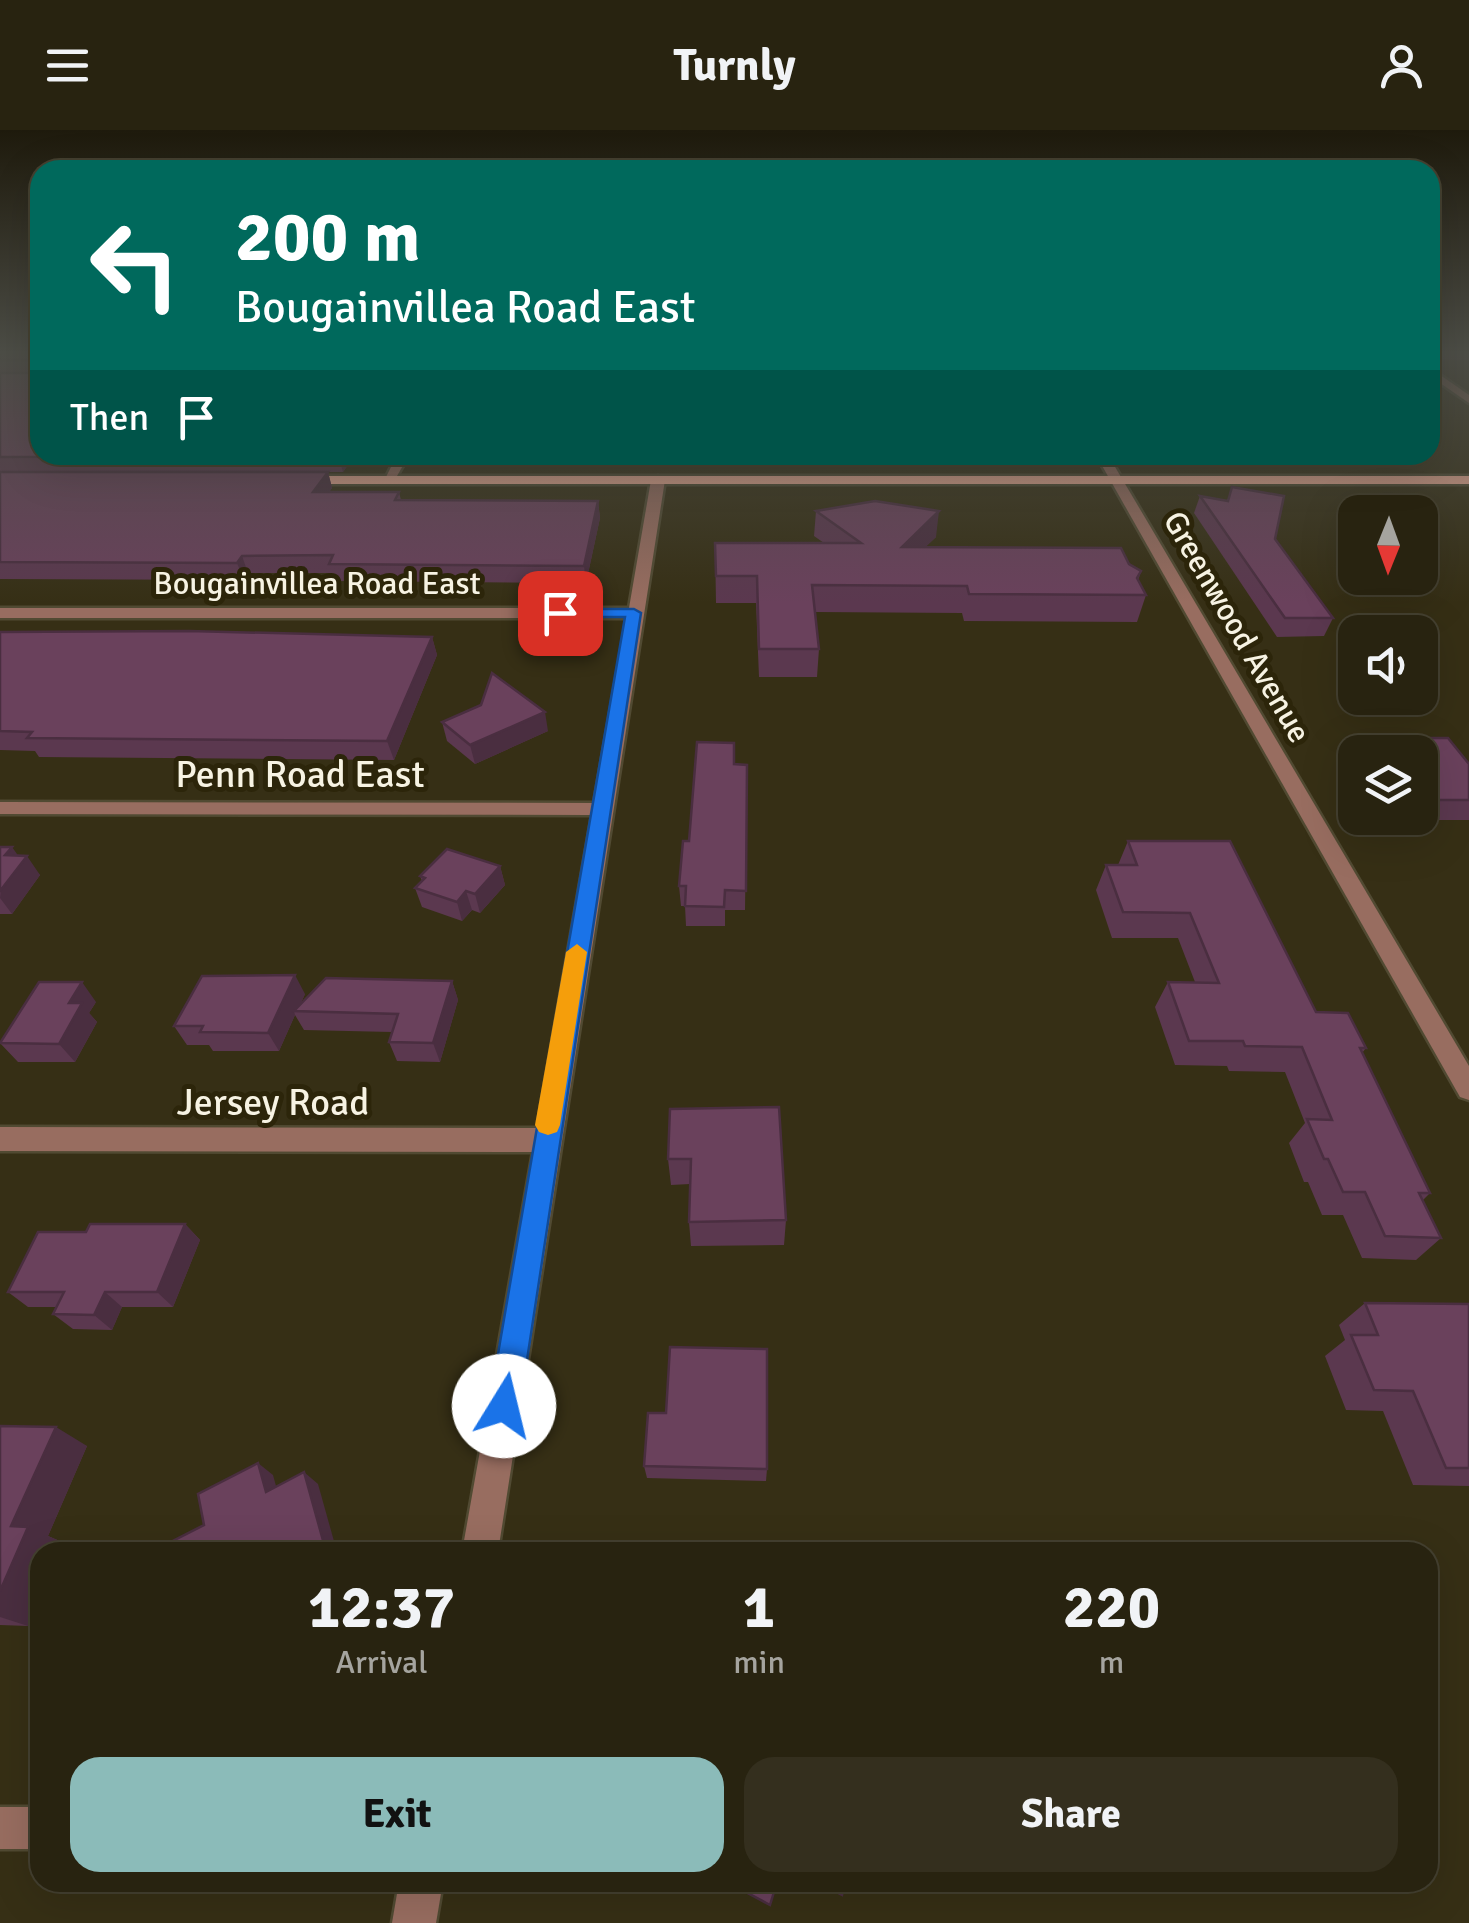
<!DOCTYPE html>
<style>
body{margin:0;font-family:Signika,sans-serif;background:#342f1e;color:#f1f3f6;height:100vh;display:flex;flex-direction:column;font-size:38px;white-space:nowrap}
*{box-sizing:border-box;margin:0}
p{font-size:32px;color:#a5a49f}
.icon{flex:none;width:55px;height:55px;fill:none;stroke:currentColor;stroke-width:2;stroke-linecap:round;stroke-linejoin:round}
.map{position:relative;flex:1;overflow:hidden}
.details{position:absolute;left:30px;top:1412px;width:1408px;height:350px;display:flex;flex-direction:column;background:#282310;border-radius:30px;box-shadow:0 10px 40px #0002,0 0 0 2px #444030}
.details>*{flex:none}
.guide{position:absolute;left:30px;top:30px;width:1410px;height:305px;border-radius:30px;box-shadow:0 10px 40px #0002,0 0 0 2px #444030;background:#00695c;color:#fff;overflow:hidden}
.needle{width:65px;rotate:181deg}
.buttons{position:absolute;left:1338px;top:365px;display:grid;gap:20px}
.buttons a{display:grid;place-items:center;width:100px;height:100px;border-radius:20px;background:#282310;box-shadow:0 10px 40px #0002,0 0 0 2px #444030;font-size:50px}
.pin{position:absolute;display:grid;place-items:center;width:85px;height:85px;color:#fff;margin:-42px;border-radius:20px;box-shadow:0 5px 15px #0006}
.me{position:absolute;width:110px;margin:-55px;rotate:9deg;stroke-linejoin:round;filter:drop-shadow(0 0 8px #0008)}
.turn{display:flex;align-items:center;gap:35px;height:210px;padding:0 40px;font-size:45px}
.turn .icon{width:130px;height:130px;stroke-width:2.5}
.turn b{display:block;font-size:70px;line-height:85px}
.then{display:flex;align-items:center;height:95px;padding:0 40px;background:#0003;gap:20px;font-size:38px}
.eta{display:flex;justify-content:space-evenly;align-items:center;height:170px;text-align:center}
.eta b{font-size:60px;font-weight:700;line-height:70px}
.primary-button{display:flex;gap:20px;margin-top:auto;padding:20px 40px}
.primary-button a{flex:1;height:115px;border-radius:30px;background:#8bbbb9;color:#111;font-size:40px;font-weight:700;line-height:115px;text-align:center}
.primary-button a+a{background:#342f1e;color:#f1f3f6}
header{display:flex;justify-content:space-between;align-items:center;height:130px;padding:0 40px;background:#282310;font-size:45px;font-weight:700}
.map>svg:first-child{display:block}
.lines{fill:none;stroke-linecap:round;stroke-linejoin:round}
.minor-casing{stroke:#514a32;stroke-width:5}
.major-casing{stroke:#514a32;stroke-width:5}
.minor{fill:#986d60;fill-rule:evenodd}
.major{fill:#f5af99;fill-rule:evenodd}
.wall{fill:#5b384f}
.shaded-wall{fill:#4a2e40}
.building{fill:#6a415c;stroke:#4a2e40;stroke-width:2.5}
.route{fill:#1a73e8;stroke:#114b97;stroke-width:2.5}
.slow{fill:#f59e0b}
.labels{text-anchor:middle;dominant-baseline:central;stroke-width:10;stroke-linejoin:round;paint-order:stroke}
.far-street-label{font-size:32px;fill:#f7f3e3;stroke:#2c250a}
.street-label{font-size:38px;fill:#f7f3e3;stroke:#2c250a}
</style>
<header><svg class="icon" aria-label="menu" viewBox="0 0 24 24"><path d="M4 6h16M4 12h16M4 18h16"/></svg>Turnly<svg class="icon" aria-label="person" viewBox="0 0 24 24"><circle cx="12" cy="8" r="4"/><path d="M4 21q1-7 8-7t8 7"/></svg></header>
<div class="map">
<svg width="1469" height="1793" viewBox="0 0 1469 1793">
<rect width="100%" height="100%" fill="#362f15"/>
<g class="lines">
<defs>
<g id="minor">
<path d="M1430 238 1469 265V273L1430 246Z"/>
<path d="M397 325H409L393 353H383Z"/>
<path d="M1096 325H1108L1469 936V970L1460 967Z"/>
<path d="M658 346 665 350 498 1422H462L533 1022 0 1021V997L537 998 592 685 0 684V672L594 673 627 488H0V478H629L651 350Z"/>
<rect x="0" y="1677" width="40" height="42"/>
<path d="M399 1752H443L436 1793H392Z"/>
</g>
<path id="major" d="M1469 346V354H300L293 350 300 346Z"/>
</defs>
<!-- minor casing -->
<use href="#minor" class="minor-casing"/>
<!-- major casing -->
<use href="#major" class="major-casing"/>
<!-- minor -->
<use href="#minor" class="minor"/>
<!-- major -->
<use href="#major" class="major"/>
</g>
<!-- wall -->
<g class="wall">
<path d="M0 222H40V325H355L343 342H328L332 358 329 362H399L401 370 598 371 600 388 586 453 334 451 332 443H248L244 450 0 449Z"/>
<path d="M1430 222H1469V230L1430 229Z"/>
<path d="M1200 366 1275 409 1333 488 1324 506 1277 507 1194 383Z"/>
<path d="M816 381 936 407 925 417 1129 434 1141 441 1138 451 1146 465 1137 492 964 491 962 483 815 482 819 519 817 547H759L756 473H716L715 413H824L814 406Z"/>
<path d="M0 502 432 507 437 525 394 630 39 627 35 621 0 620Z"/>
<path d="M442 592 548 601 475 634 447 611Z"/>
<path d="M1381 608 1469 634V690H1414L1413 688H1420V622H1372Z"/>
<path d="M734 634 747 635 745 780H725V796H686L685 776H681L679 756 689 711Z"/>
<path d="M1128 711 1316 882 1366 918 1362 923 1430 1063 1423 1070 1441 1108 1416 1130 1362 1128 1343 1085H1322L1308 1052H1304L1289 1013 1305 993 1285 942 1229 941 1227 936 1175 935 1155 877 1168 852H1195L1178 808H1112L1096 760 1106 735H1118Z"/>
<path d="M0 717 18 726 40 745 12 784H0Z"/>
<path d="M500 736 505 755 480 783 472 780 462 791 422 777 415 758 422 751 420 746Z"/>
<path d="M452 851 458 870 440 932 397 931 389 912 392 902 304 900 295 885 279 921H213L209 915H187L174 896 305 864 300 875Z"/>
<path d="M96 872 89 883 97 892 75 932H18L0 913Z"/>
<path d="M670 979 786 1090 784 1115 691 1116 689 1092 690 1054 671 1055 668 1029Z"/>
<path d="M185 1094 200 1110 173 1177H122L112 1200 73 1199 53 1184 57 1177H28L8 1162 86 1102Z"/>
<path d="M1365 1173 1469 1174V1356L1413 1355 1383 1281 1346 1280 1325 1226 1345 1210 1339 1195Z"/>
<path d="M0 1296 87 1316 48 1406 62 1412 40 1422V1465L28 1496 0 1495Z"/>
<path d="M644 1336 767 1339 766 1351 647 1348Z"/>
</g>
<!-- shaded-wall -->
<g class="shaded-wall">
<path d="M339 325H355L343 342 338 326Z"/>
<path d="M328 342 332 358 318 379 313 362Z"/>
<path d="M598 371 600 388 586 453 584 436Z"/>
<path d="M939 381 936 407 899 443 902 417Z"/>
<path d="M242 426 248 443 244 450 237 433Z"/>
<path d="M432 507 437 525 394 630 387 611Z"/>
<path d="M545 582 548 601 475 634 470 615Z"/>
<path d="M12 717 22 731 27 726 40 745 12 784 0 768 5 725Z"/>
<path d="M500 736 505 755 480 783 475 764Z"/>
<path d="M466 761 472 780 462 791 457 772Z"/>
<path d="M295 845 305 864 297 882 294 881 295 885 279 921 268 903Z"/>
<path d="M452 851 458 870 440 932 433 913Z"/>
<path d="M82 852 96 872 89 883 97 892 75 932 59 914 69 873Z"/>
<path d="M185 1094 200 1110 173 1177 157 1162Z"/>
<path d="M105 1162 122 1177 112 1200 94 1185Z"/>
<path d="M56 1297 87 1316 48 1406 62 1412 57 1422H40V1465L28 1496 0 1487V1461L11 1396Z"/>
<path d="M258 1333 273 1345 281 1374 266 1362Z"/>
<path d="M304 1342 318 1354 337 1422H308Z"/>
</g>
<!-- building -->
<g class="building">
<path d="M0 222H40V325H339L0 327V243H33L37 239 33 230 0 231Z"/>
<path d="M0 342H328L313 362H399L395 370 598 371 584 436 329 434 333 425 242 426 237 433 0 432Z"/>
<path d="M1232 357 1284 366 1275 409 1333 488H1285L1200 366 1228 371Z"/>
<path d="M875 371 939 381 902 417 1121 418 1129 434 1141 441 1137 448 1146 465 969 464 967 456 812 455 819 519H759L757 446H716L715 413H861L816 381Z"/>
<path d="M189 501 432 507 387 611 27 608 32 602 0 601V502Z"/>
<path d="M492 543 545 582 470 615 442 592 481 575Z"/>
<path d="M1381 608H1448L1469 634V670H1427L1420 660V622H1392Z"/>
<path d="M697 612 734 613V634L747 635 746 761 725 760 724 777 685 776 686 756H679L683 711H689Z"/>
<path d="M1128 711H1230L1316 882 1348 883 1366 918H1360L1430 1063H1419L1441 1108 1385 1106 1365 1062H1343L1328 1029H1324L1307 989 1332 990 1302 917 1245 916 1243 911H1189L1168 852 1219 853 1190 783 1123 782 1106 735H1137Z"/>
<path d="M0 717H12L5 725 27 726 0 761Z"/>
<path d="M447 719 500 736 475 764 466 761 457 772 415 758 425 748 420 746Z"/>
<path d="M295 845 268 903 200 902 203 896H174L202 846Z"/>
<path d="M326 848 452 851 433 913 389 912 398 884 294 881Z"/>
<path d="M39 852H82L69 873H82L59 914 0 913Z"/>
<path d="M779 977 786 1090 689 1092 691 1029H668L670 979Z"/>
<path d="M90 1094H185L157 1162H105L94 1185 53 1184 64 1162H8L38 1102H86Z"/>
<path d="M1365 1173 1469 1174V1338H1446L1413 1261 1374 1260 1351 1205H1378Z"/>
<path d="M670 1217 767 1219V1339L644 1336 648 1283H666Z"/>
<path d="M0 1296 56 1297 11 1396 28 1397 0 1461Z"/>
<path d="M258 1333 266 1362 304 1342 324 1414 308 1422H151L204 1395 198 1364Z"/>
<path d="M727 1752H777L770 1775Z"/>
<path d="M817 1752H845L842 1765Z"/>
</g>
<!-- sky -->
<linearGradient id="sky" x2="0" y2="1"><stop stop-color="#1e1a0c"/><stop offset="0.47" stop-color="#4c4d46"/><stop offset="1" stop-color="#4c4d46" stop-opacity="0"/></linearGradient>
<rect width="1469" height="473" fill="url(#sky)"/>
<!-- route -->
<path class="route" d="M634 479 641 483 520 1276 515 1286 504 1291 494 1286 489 1276 625 487H560L553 483 560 479Z"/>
<!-- slow -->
<path class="slow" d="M577 814 587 822 560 995 557 1002 548 1005 539 1002 535 995 566 822Z"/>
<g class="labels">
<!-- far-street labels -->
<g class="far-street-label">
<text x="317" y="453">Bougainvillea Road East</text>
<text transform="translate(1237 497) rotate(60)">Greenwood Avenue</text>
</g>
<!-- street labels -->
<g class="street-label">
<text x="300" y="644">Penn Road East</text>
<text x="273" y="972">Jersey Road</text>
</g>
</g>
</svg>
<div class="buttons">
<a><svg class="needle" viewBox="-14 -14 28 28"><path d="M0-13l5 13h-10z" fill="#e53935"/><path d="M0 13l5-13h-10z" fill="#a5a49f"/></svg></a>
<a><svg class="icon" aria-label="sound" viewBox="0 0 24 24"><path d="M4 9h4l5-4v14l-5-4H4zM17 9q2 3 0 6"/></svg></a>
<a><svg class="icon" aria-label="layers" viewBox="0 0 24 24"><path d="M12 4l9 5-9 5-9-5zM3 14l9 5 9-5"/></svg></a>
</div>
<div class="pin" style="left:560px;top:483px;background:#d93025"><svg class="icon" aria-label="arrive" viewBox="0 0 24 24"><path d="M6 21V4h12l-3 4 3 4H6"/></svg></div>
<svg class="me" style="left:504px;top:1276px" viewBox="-20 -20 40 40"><circle r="19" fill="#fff"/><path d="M0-13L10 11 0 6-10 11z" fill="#1a73e8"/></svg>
<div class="guide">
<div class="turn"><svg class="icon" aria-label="left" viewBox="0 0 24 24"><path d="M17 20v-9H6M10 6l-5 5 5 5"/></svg><div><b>200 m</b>Bougainvillea Road East</div></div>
<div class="then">Then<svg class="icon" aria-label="arrive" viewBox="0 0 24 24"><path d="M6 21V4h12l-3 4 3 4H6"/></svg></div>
</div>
<section class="details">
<div class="eta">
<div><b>12:37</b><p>Arrival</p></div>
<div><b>1</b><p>min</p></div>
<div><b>220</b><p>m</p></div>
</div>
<div class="primary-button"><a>Exit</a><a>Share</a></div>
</section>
</div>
